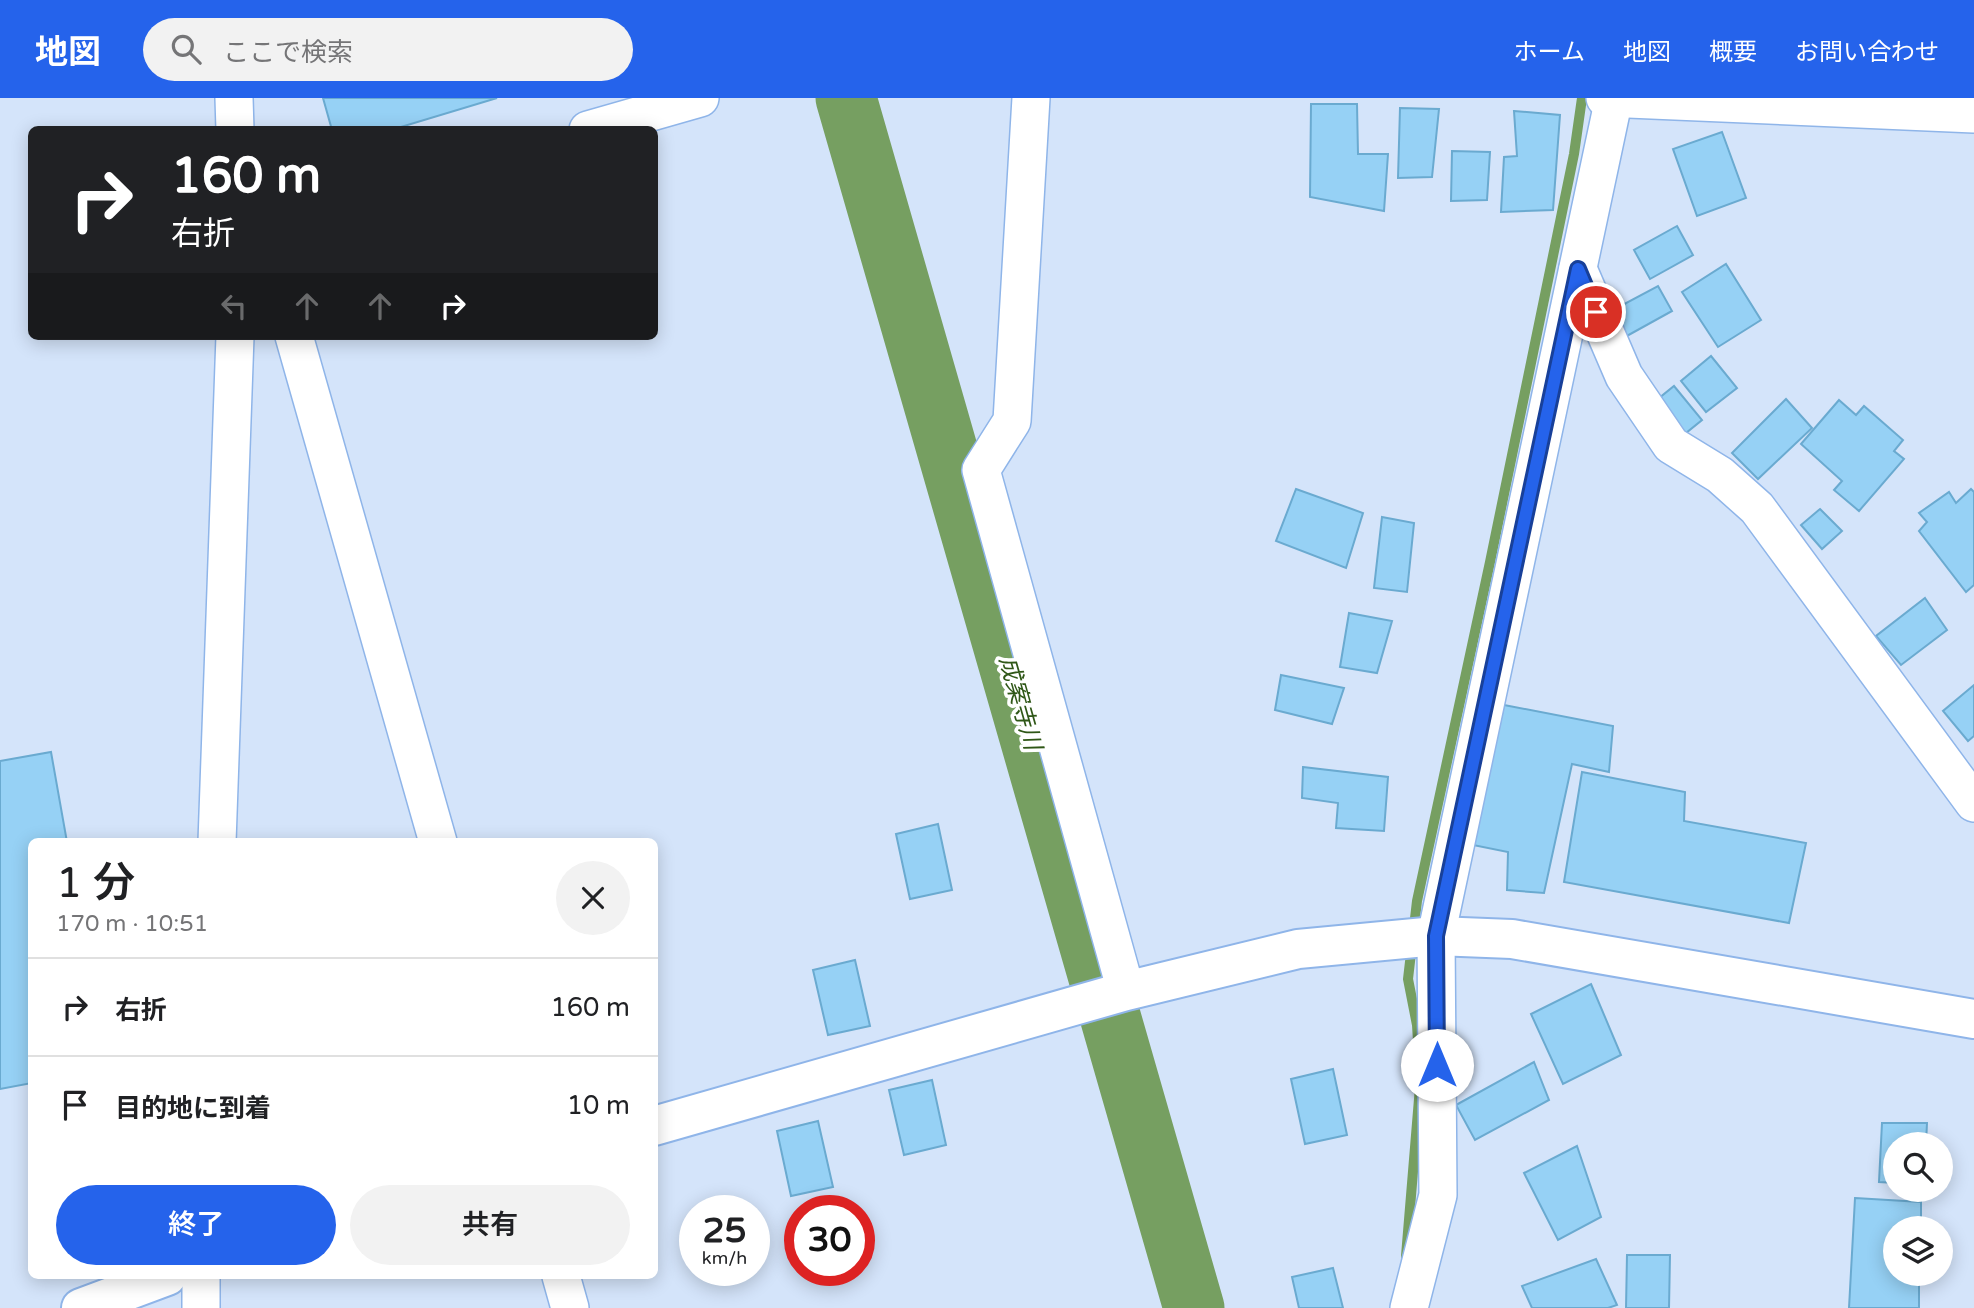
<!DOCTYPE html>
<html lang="ja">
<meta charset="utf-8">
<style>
body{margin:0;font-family:"Varela Round","Noto Sans JP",sans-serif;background:#f2f2f2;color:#202124;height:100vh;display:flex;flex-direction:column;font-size:26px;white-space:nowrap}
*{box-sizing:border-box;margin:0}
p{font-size:23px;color:#757577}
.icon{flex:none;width:38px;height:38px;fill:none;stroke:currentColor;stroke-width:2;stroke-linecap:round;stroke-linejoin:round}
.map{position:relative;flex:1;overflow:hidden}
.drawer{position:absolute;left:28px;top:740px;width:630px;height:441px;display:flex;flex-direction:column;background:#fff;border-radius:10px;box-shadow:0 4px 18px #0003}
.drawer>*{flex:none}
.banner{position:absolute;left:28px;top:28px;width:630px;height:214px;border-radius:10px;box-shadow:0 4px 18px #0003;background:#202124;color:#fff;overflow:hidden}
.controls{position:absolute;left:1883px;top:1034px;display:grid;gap:14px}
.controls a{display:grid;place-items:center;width:70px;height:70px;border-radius:50%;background:#fff;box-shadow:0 4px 18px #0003;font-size:35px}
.speed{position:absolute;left:679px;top:1097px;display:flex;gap:14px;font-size:35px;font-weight:700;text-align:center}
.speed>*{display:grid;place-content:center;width:91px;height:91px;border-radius:50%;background:#fff;box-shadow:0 4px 18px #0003;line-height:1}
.speed small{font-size:18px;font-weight:400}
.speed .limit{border:10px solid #d22;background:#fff;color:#111}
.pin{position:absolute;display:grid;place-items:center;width:60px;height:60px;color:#fff;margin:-30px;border:4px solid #fff;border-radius:50%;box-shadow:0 2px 7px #0007}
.me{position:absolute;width:77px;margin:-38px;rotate:0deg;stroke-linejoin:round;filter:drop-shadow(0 0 5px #0008)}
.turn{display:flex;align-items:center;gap:24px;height:147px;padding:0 28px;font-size:32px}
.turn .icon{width:91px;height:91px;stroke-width:2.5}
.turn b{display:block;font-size:49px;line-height:60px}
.lanes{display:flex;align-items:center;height:66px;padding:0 28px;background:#0003;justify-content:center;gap:35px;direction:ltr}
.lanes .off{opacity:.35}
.round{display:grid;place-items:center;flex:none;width:74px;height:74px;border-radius:37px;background:#f2f2f2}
.summary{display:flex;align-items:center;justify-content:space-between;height:119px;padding:0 28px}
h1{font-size:42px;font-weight:600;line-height:52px}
.primary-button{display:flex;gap:14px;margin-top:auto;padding:14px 28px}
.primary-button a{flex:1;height:80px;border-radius:42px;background:#2563eb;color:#fff;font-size:28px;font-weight:600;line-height:80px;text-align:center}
.primary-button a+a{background:#f2f2f2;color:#202124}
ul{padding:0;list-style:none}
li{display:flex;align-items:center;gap:21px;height:98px;padding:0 28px;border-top:2px solid #e0e0e0}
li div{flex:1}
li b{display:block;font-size:26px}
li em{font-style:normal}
header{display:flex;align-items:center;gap:42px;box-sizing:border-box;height:98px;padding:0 35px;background:#2563eb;color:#fff}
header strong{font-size:33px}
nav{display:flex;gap:38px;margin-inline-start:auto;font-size:24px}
.search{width:490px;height:63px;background:#f2f2f2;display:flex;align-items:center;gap:18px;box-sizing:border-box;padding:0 24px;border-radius:38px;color:#757577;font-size:26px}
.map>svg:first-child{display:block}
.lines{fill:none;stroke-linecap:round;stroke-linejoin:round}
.stream{stroke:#769f61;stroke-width:10}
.river{stroke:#769f61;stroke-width:61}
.building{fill:#96d1f5;stroke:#6aaad0;stroke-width:2}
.minor-casing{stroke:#8fb5e9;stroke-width:40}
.tertiary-casing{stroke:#8fb5e9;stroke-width:42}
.minor{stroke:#fff;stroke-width:37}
.tertiary{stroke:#fff;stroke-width:38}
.route-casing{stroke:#184099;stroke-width:18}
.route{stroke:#2563eb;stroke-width:12}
.labels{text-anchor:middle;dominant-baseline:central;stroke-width:7;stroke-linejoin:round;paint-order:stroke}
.water-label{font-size:24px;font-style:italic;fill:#2f5717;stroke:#fff}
</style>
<header>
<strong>地図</strong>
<div class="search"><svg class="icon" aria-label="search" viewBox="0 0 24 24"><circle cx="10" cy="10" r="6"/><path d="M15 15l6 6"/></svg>ここで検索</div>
<nav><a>ホーム</a><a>地図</a><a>概要</a><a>お問い合わせ</a></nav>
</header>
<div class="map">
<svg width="1974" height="1210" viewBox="0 0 1974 1210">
<rect width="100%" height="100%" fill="#d4e4fa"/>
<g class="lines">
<!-- stream -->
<g class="stream">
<path d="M1419 959 1417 927 1408 881 1417 803 1490 464 1574 56 1582 0"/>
<path d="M1406 1158 1420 989"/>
</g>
<!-- river -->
<path class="river" d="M846 0 1194 1210"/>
</g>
<!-- building -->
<g class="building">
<path d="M323 0H497L391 32H332Z"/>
<path d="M1311 6H1357L1358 56H1388L1384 113 1310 99Z"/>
<path d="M1400 10 1439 11 1432 79 1398 80Z"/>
<path d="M1514 13 1560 17 1553 112 1501 114 1504 59 1517 58Z"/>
<path d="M1722 34 1746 100 1697 118 1673 51Z"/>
<path d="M1452 53 1490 54 1487 102 1451 103Z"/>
<path d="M1677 128 1693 157 1650 181 1634 152Z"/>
<path d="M1726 166 1761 222 1718 249 1682 194Z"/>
<path d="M1658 188 1672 213 1625 239 1613 212Z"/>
<path d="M1711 258 1737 290 1706 314 1681 283Z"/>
<path d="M1674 288 1702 322 1681 339 1653 305Z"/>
<path d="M1786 301 1812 330 1758 381 1732 355Z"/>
<path d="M1839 302 1856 317 1864 308 1903 342 1894 353 1904 361 1859 413 1834 392 1842 383 1801 346Z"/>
<path d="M1296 391 1363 415 1346 470 1276 443Z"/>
<path d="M1971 391 1974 394V487L1966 494 1919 433 1927 424 1919 415 1949 394 1956 405Z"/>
<path d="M1820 411 1842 433 1822 451 1801 427Z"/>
<path d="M1382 419 1414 425 1407 494 1374 490Z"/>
<path d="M1925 500 1947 532 1901 567 1876 538Z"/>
<path d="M1349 515 1392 523 1377 575 1340 569Z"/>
<path d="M1281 577 1344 590 1332 626 1275 612Z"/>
<path d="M1974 587V638L1968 643 1943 613Z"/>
<path d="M1504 607 1613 628 1609 674 1572 666 1544 795 1507 792 1508 754 1473 747Z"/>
<path d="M51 654 67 744H32V985L0 991V663Z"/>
<path d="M1303 669 1388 679 1384 733 1336 730 1338 705 1302 700Z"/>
<path d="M1582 674 1685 694 1684 723 1806 745 1789 825 1564 784Z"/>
<path d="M938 726 952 792 910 801 896 736Z"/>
<path d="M855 862 870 928 828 937 813 872Z"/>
<path d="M1591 886 1621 957 1563 986 1531 916Z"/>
<path d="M1534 964 1549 1002 1475 1042 1456 1007Z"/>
<path d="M1333 971 1347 1037 1305 1046 1291 981Z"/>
<path d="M932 982 946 1047 904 1057 889 992Z"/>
<path d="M818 1023 833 1089 791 1098 777 1033Z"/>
<path d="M1882 1025H1927L1926 1046H1895V1085L1879 1084Z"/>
<path d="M1577 1048 1601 1119 1558 1142 1524 1075Z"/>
<path d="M1855 1100 1921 1104V1130H1895V1176H1919V1210H1849Z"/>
<path d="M1627 1157H1670L1669 1210H1626Z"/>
<path d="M1596 1161 1617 1207 1608 1210H1532L1522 1188Z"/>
<path d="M1333 1170 1343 1210H1299L1292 1179Z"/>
</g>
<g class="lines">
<defs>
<g id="minor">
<path d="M234 0 235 32"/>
<path d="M1031 0 1012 323 981 372 1126 893"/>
<path d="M1605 0 1974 16"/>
<path d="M588 32 700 0"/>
<path d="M1578 171 1624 278 1671 347 1720 377 1757 410 1974 705"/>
<path d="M294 238 438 744"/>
<path d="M217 744 235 238"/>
<path d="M561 1178 570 1210"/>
<path d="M201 1210V1178"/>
<path d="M1409 1210 1438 1097 1436 838 1614 0"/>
</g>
<g id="tertiary">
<path d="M654 1028 1126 893 1298 851 1436 838 1512 841 1974 921"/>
<path d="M81 1210 167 1178"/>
</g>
</defs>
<!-- minor casing -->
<use href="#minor" class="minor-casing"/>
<!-- tertiary casing -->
<use href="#tertiary" class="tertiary-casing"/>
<!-- minor -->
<use href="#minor" class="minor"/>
<!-- tertiary -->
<use href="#tertiary" class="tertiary"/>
</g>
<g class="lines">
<defs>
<path id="route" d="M1437 967 1436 838 1578 171 1596 214"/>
</defs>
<!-- route casing -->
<use href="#route" class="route-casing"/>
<!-- route -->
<use href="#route" class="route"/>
</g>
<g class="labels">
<!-- water labels -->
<g class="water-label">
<text transform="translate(1020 605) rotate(74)">成案寺川</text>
</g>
</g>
</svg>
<div class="controls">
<a><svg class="icon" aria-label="search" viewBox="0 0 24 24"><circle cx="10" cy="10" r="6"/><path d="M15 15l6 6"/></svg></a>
<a><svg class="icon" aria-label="layers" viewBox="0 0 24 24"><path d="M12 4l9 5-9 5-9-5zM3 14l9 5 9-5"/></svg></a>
</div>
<div class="speed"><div>25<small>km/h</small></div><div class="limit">30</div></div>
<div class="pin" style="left:1596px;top:214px;background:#d93025"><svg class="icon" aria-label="arrive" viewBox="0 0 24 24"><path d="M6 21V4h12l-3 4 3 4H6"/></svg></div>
<svg class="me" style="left:1437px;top:967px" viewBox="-20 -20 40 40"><circle r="19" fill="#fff"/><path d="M0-13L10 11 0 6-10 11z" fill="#2563eb"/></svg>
<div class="banner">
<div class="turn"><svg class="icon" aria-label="right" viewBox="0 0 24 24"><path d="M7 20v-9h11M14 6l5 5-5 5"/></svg><div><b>160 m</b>右折</div></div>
<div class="lanes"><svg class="icon off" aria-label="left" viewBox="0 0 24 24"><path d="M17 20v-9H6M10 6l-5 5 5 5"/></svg><svg class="icon off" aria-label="ahead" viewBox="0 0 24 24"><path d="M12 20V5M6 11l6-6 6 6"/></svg><svg class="icon off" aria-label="ahead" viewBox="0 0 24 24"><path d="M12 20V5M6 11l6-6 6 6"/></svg><svg class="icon" aria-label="right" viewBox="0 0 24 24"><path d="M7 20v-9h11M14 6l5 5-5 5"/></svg></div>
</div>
<section class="drawer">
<div class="summary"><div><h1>1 分</h1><p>170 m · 10:51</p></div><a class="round"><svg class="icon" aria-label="close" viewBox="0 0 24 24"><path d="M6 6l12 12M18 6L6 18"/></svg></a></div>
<ul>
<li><svg class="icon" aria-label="right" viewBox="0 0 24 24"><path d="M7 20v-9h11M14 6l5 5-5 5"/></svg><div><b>右折</b></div><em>160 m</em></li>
<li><svg class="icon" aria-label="arrive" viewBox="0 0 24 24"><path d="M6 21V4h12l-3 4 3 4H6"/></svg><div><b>目的地に到着</b></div><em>10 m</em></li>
</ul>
<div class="primary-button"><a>終了</a><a>共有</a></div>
</section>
</div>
